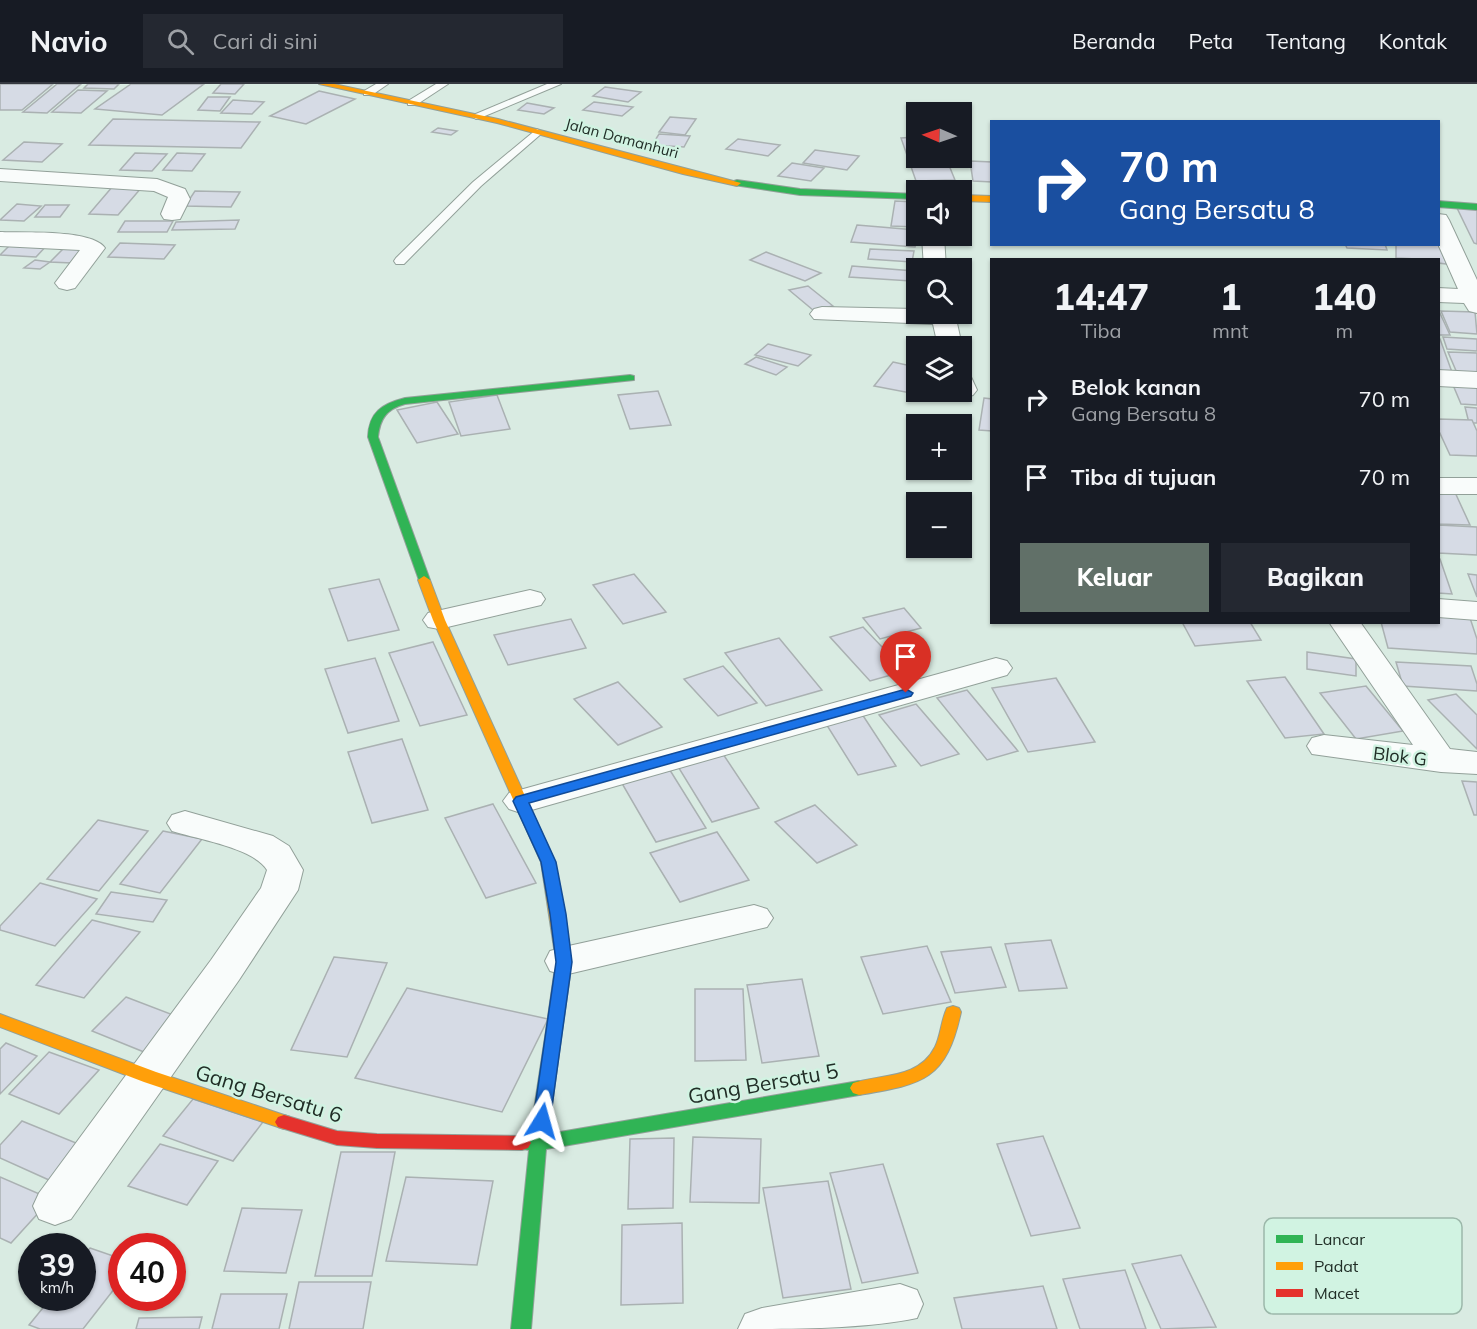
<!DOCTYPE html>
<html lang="id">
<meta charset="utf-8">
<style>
body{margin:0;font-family:Mulish,sans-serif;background:#242831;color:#f1f3f6;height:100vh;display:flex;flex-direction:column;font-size:22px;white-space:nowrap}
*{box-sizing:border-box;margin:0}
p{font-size:20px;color:#9ea1a6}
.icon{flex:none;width:33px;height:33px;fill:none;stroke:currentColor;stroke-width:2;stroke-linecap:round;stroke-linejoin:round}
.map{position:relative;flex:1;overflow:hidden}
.sheet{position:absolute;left:990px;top:174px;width:450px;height:366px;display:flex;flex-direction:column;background:#171b24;border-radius:0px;box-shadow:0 2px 4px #0004}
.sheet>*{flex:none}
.hud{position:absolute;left:990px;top:36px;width:450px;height:126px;border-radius:0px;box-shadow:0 2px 4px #0004;background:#1a4fa0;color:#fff;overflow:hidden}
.needle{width:39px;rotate:272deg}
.fabs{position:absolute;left:906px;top:18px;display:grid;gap:12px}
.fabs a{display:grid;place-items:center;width:66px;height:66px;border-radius:0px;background:#171b24;box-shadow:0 2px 4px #0004;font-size:30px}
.speed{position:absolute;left:18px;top:1149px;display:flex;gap:12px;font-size:30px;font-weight:700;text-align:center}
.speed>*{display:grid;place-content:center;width:78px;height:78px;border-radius:50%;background:#171b24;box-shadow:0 2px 4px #0004;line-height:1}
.speed small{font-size:15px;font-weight:400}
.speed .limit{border:9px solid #d22;background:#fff;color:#111}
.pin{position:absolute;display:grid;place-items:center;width:51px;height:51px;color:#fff;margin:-62px -26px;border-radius:50% 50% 50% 0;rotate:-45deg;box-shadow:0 0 6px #0007}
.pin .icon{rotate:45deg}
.me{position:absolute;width:66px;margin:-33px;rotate:8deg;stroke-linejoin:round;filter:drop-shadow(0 0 4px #0008)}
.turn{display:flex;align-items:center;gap:21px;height:126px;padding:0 30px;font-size:27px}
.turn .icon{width:78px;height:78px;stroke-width:2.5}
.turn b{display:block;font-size:42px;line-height:51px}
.eta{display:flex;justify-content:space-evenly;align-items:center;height:102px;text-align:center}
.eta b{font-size:36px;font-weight:800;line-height:42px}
.button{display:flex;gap:12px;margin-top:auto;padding:12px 30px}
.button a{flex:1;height:69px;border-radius:0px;background:#617068;color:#fff;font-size:24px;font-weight:800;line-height:69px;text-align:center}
.button a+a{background:#242831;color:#f1f3f6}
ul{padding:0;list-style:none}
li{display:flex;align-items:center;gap:18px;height:78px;padding:0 30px}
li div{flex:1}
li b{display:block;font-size:22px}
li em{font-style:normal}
header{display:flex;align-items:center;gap:36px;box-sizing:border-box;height:84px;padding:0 30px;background:#171b24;border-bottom:2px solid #363941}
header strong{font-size:28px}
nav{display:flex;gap:33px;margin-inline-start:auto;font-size:21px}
.search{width:420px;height:54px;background:#242831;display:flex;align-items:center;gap:15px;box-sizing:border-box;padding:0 21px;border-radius:0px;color:#9ea1a6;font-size:22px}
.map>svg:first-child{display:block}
.building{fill:#d6dbe5;stroke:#aab1b2;stroke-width:1.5}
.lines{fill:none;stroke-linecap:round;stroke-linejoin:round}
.lane-casing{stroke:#92a099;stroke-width:2}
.street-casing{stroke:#92a099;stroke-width:2}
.fast-casing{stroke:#92a099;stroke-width:2}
.slow-casing{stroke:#92a099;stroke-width:2}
.jam-casing{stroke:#92a099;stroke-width:2}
.lane{fill:#f9fcfb;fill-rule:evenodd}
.street{fill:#f9fcfb;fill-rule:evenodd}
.fast{fill:#30b455;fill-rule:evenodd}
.slow{fill:#ff9f0a;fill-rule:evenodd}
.jam{fill:#e5322d;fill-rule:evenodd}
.route{fill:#1a73e8;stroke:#114b97;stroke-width:1.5}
.labels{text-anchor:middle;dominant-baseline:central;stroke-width:5;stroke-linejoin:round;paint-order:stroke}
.far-street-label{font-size:15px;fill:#202d26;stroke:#d1f3e2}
.street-label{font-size:18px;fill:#202d26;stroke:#d1f3e2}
.near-street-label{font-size:21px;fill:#202d26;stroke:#d1f3e2}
.key{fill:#d1f3e2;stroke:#9cb8aa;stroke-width:1.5}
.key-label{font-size:16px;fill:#202d26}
</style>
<header>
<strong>Navio</strong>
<div class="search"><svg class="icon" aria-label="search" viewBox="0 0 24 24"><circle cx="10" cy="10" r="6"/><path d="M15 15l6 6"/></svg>Cari di sini</div>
<nav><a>Beranda</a><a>Peta</a><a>Tentang</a><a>Kontak</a></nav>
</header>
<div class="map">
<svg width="1477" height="1245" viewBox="0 0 1477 1245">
<rect width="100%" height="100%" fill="#d9ebe2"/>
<!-- building -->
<g class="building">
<path d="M0 0H53L22 26H0Z"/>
<path d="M57 0H81L47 29 23 28Z"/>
<path d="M88 0H119L114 5 84 4Z"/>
<path d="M131 0H204L162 31 95 25Z"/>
<path d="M221 0H244L235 10 213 9Z"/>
<path d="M605 3 641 8 628 18 593 12Z"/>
<path d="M78 6 107 7 81 29 52 28Z"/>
<path d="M319 7 355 15 306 40 270 32Z"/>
<path d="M208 13H230L220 27 198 26Z"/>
<path d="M233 16 264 18 252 30 221 29Z"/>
<path d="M594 18 633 23 622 32 583 26Z"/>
<path d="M527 19 554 24 544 30 518 26Z"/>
<path d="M670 33 696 35 685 51 659 48Z"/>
<path d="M113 35 260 38 241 64 89 61Z"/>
<path d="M438 44 457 47 451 51 432 48Z"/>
<path d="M659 50 690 52 684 63 652 61Z"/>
<path d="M916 53V74H946L955 96 916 97 901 54Z"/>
<path d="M738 55 780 61 768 72 726 65Z"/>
<path d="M24 58 62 60 42 78 3 76Z"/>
<path d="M815 66 859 72 847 86 803 79Z"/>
<path d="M135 69 167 70 152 87 120 86Z"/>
<path d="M177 69 205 70 192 87 163 86Z"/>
<path d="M970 77 992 78V98L973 97Z"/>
<path d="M792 79 824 84 811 97 778 92Z"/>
<path d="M113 102 142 103 118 131 89 130Z"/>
<path d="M195 107 240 108 231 123 185 122Z"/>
<path d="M895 117 916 118V143L891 142Z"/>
<path d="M17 120 41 122 24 137 0 136Z"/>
<path d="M45 121H69L60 133H35Z"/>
<path d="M1457 124 1477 125V160L1474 159Z"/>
<path d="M239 136 235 145 172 146 176 138Z"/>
<path d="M125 137H173L167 148H118Z"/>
<path d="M857 141 916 146 918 152 915 163 851 158Z"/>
<path d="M15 156 50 158 36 173 0 171Z"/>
<path d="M120 159 175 161 164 175 108 173Z"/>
<path d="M1345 160H1385L1387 166 1347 164Z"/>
<path d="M1396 160H1438L1447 180 1438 179V176L1396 174Z"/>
<path d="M66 162 88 163 72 179 50 178Z"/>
<path d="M870 165 914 167 912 178 868 175Z"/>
<path d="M766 168 821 189 805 197 750 176Z"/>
<path d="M35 176 50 178 40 185 24 184Z"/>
<path d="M852 182 914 187 911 197 849 193Z"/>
<path d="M808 202 833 222 813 226 789 206Z"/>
<path d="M1438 225 1450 251H1438Z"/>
<path d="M1441 227 1475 228 1477 250 1450 248Z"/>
<path d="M1443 253 1477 255V267L1447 265Z"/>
<path d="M1438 255H1440L1453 291 1438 290Z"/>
<path d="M768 260 811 271 798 282 755 271Z"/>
<path d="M1448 268 1477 269V290L1457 289Z"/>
<path d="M756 273 787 283 776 291 745 280Z"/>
<path d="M893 278 916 283V308H924L921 311 874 302Z"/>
<path d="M1453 301 1477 302V321L1461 320Z"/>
<path d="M658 307 671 341 630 345 618 311Z"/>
<path d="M497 311 510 345 461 352 449 318Z"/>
<path d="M984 314 992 315V347L979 346Z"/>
<path d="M437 318 458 350 417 359 397 326Z"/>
<path d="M1465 323 1477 324V339H1469Z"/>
<path d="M1438 335 1472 336 1477 347V372L1450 371 1438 345Z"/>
<path d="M1438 404H1453L1470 441 1438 440Z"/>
<path d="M1438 441 1477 443V471L1438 469Z"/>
<path d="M1438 475H1440L1452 510 1438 509Z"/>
<path d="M634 490 666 528 623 540 593 501Z"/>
<path d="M1468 490 1477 491V513Z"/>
<path d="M379 495 399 546 348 557 329 505Z"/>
<path d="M904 524 921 544 880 555 863 534Z"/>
<path d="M1438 526 1468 528 1477 555V570L1388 564 1381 538H1438Z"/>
<path d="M571 535 586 564 508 581 494 551Z"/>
<path d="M1182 538H1250L1261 556 1195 562Z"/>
<path d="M863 543 905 587 870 597 830 553Z"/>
<path d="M779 554 822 606 766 622 725 569Z"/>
<path d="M433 558 467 631 420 642 389 569Z"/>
<path d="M1307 568 1356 575V592L1307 585Z"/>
<path d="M375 574 399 637 348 649 325 585Z"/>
<path d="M1396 578 1471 582 1477 600V607L1403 602Z"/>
<path d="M723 582 757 619 718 632 684 595Z"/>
<path d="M1285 593 1324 650 1285 654 1247 597Z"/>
<path d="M1056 594 1095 658 1028 668 992 604Z"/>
<path d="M618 598 662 643 618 661 574 615Z"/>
<path d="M1366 602 1403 647 1356 655 1320 609Z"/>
<path d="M967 606 1018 667 987 676 937 614Z"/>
<path d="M1456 610 1477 631V665L1428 616Z"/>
<path d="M916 620 959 670 921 682 879 631Z"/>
<path d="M860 627 896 682 858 691 823 635Z"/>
<path d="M402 655 428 726 372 739 348 668Z"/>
<path d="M719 664 759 724 712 738 674 676Z"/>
<path d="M668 683 706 744 656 758 620 696Z"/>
<path d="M1462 697 1477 698V731H1474Z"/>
<path d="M493 720 536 799 486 814 445 734Z"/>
<path d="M815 721 857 761 817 779 775 738Z"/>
<path d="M98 736 148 747 99 807 47 795Z"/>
<path d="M163 747 202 755 160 809 120 800Z"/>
<path d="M717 748 749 796 680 818 650 769Z"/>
<path d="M40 799 97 815 55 862 0 846V842Z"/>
<path d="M111 808 167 816 153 838 96 830Z"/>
<path d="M92 836 140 848 84 914 36 901Z"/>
<path d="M1051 856 1067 904 1019 907 1005 860Z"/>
<path d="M927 862 951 918 883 930 861 873Z"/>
<path d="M991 863 1006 903 955 909 941 868Z"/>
<path d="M334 873 387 879 347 973 291 966Z"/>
<path d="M802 895 819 972 762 979 747 901Z"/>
<path d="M407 904 548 935 502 1028 355 994Z"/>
<path d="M695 905H743L746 976 695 977Z"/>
<path d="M126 913 181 934 149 970 92 947Z"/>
<path d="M6 959 37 972 0 1010V965Z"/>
<path d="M49 968 99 986 59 1030 9 1010Z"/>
<path d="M193 1015 263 1038 233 1077 163 1052Z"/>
<path d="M22 1037 81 1061 49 1096 0 1074V1061Z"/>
<path d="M1043 1052 1080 1144 1031 1152 997 1060Z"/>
<path d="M693 1053 761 1055 759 1119 690 1118Z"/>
<path d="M674 1054 673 1124 628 1125 630 1055Z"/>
<path d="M160 1060 218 1077 187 1121 128 1102Z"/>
<path d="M341 1068H395L372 1192H315Z"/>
<path d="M883 1080 918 1189 862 1199 830 1089Z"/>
<path d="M0 1093 51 1115 11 1159 0 1154Z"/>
<path d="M406 1093 493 1097 477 1181 386 1177Z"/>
<path d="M828 1097 851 1205 783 1214 763 1104Z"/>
<path d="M242 1124 302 1126 286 1189 224 1187Z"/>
<path d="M682 1139 683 1219 621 1221 622 1141Z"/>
<path d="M90 1164 122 1175V1195L83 1245H40L29 1241 51 1214H82V1173Z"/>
<path d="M1181 1171 1216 1243 1161 1245 1132 1180Z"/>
<path d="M1125 1186 1146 1245H1080L1063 1195Z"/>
<path d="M299 1198H371L363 1245H289Z"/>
<path d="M1043 1202 1057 1245H962L954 1214Z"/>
<path d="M221 1210H287L279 1245H212Z"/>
<path d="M202 1233 199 1245H136L139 1234Z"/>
</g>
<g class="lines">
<defs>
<g id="lane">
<path d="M376 0H388L372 11H364V7Z"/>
<path d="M436 0H448L416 21H408V17Z"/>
<path d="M547 0H561L480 34 476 35 471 32Z"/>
<path d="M537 45 542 48 541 50 481 102 404 180H396L394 177 396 174 473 98Z"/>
</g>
<g id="street">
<path d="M0 85 157 95 185 105 190 115 180 135 172 136 164 135 161 130 168 113 154 107 0 97Z"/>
<path d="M1438 130 1446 131 1449 136 1477 196V229L1469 227 1464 219 1438 218V204L1458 205 1438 160Z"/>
<path d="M0 148C23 149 92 145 105 164L75 204 67 206 59 204 55 199 80 166 0 162Z"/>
<path d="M922 152H944L946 184H924Z"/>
<path d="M822 223 916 225V230H955L962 262H938L933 240 814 235 810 230 814 225Z"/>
<path d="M1438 286 1477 288V304L1438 302Z"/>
<path d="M962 290 971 293 977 306 973 311 964 314 955 311 952 308H962Z"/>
<rect x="1438" y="394" width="39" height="16"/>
<path d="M530 506 541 509 545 515 541 521 439 545 428 543 423 536 428 529Z"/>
<path d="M1438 515 1477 518V536L1438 533Z"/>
<path d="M1329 538H1360L1450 665 1477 668V690L1441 688 1312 670 1307 662 1312 654 1324 651 1413 661Z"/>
<path d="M996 574 1007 577 1012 584 1007 591 521 729 509 725 503 717 509 709Z"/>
<path d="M185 727 273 752 289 762 303 786 298 806 239 896 71 1135 55 1141 39 1135 33 1122 39 1109 211 876 261 804 267 786C254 764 197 755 172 747L167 739 172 731Z"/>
<path d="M754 821 767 825 773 834 767 843 564 891 550 887 545 877 550 867 564 863Z"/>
<path d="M900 1200 917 1206 923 1220 917 1234C865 1245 794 1245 738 1245L745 1230 762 1224Z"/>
</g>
<g id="fast">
<path d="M737 96 800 105 916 110V115L800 111 734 101V97Z"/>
<path d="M1438 117 1477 120V126L1438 123Z"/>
<path d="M630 291 634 292V296L405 320C387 325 380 334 378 353L430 496 424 500 420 499 368 353C369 328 382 320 405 314Z"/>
<path d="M554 941 560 943 562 947 548 1050 859 997 865 999 868 1004 865 1009 859 1011 546 1065 531 1245H511L529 1066 516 1064 513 1059 516 1054 530 1052 546 947 548 943Z"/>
</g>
<g id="slow">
<path d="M319 0H334L498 35 741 99 737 102 683 90 497 39Z"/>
<path d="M962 111 992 112V118L962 117Z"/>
<path d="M424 492 430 496 445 536 555 778 572 877 562 947 560 951 554 953 548 951 546 947 556 877 541 778 433 536 418 496Z"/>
<path d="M953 922 959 924 961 928C946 997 923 1000 859 1011L853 1009 850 1004 853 999C881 990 919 995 935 963 941 951 941 936 947 924Z"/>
<path d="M0 930 156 988 290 1033 293 1038 290 1043 284 1045 144 998 0 943Z"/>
</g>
<path id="jam" d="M284 1031 337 1047 377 1050 522 1052 528 1054 531 1059 528 1064 522 1066 377 1064 337 1061 278 1043 275 1038 278 1033Z"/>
</defs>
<!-- lane casing -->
<use href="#lane" class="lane-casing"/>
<!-- street casing -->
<use href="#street" class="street-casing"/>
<!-- fast casing -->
<use href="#fast" class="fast-casing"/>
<!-- slow casing -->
<use href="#slow" class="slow-casing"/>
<!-- jam casing -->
<use href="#jam" class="jam-casing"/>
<!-- lane -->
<use href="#lane" class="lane"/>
<!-- street -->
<use href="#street" class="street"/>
<!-- fast -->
<use href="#fast" class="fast"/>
<!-- slow -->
<use href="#slow" class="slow"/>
<!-- jam -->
<use href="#jam" class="jam"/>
</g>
<!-- route -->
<path class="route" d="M906 605 913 609 911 612 529 719 556 778 566 830 572 878 550 1037 548 1042 542 1044 535 1042 533 1037 556 878 550 830 541 778 513 717 516 713Z"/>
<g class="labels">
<!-- far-street labels -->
<g class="far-street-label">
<text transform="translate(622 54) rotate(15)">Jalan Damanhuri</text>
</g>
<!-- street labels -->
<g class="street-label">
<text transform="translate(1400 672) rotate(7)">Blok G</text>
</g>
<!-- near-street labels -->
<g class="near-street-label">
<text transform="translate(763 999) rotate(-10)">Gang Bersatu 5</text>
<text transform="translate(269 1009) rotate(17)">Gang Bersatu 6</text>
</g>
</g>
<!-- legend -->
<rect x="1264" y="1134" width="198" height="96" rx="9" class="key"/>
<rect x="1276" y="1151" width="27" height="8" fill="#30b455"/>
<rect x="1276" y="1178" width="27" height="8" fill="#ff9f0a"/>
<rect x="1276" y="1205" width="27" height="8" fill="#e5322d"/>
<g class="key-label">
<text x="1314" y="1161">Lancar</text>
<text x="1314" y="1188">Padat</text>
<text x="1314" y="1215">Macet</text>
</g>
</svg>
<div class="fabs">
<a><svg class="needle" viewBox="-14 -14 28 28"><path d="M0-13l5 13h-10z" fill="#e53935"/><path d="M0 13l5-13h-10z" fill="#9ea1a6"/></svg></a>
<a><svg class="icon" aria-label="sound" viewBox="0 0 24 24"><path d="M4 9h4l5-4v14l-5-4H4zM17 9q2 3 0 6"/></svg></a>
<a><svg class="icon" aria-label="search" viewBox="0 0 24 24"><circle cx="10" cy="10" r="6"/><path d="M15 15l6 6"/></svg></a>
<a><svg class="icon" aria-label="layers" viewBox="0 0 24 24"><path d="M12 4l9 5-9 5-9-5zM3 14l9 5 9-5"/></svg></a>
<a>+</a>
<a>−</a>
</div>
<div class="speed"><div>39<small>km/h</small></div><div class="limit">40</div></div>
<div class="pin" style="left:906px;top:609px;background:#d93025"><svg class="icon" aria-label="arrive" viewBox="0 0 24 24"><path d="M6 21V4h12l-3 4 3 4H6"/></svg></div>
<svg class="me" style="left:542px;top:1037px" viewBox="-20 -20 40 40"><path d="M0-17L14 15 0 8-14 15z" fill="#1a73e8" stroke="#fff" stroke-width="4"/></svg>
<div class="hud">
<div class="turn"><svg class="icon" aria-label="right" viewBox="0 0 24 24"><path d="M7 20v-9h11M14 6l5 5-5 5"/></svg><div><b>70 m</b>Gang Bersatu 8</div></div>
</div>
<section class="sheet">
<div class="eta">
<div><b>14:47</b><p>Tiba</p></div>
<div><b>1</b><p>mnt</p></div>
<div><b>140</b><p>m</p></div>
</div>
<ul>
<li><svg class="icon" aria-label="right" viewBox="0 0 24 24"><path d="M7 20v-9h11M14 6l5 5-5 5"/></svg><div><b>Belok kanan</b><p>Gang Bersatu 8</p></div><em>70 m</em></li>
<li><svg class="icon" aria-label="arrive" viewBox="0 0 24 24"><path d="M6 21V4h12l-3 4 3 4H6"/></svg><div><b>Tiba di tujuan</b></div><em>70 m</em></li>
</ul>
<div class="button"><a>Keluar</a><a>Bagikan</a></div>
</section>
</div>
